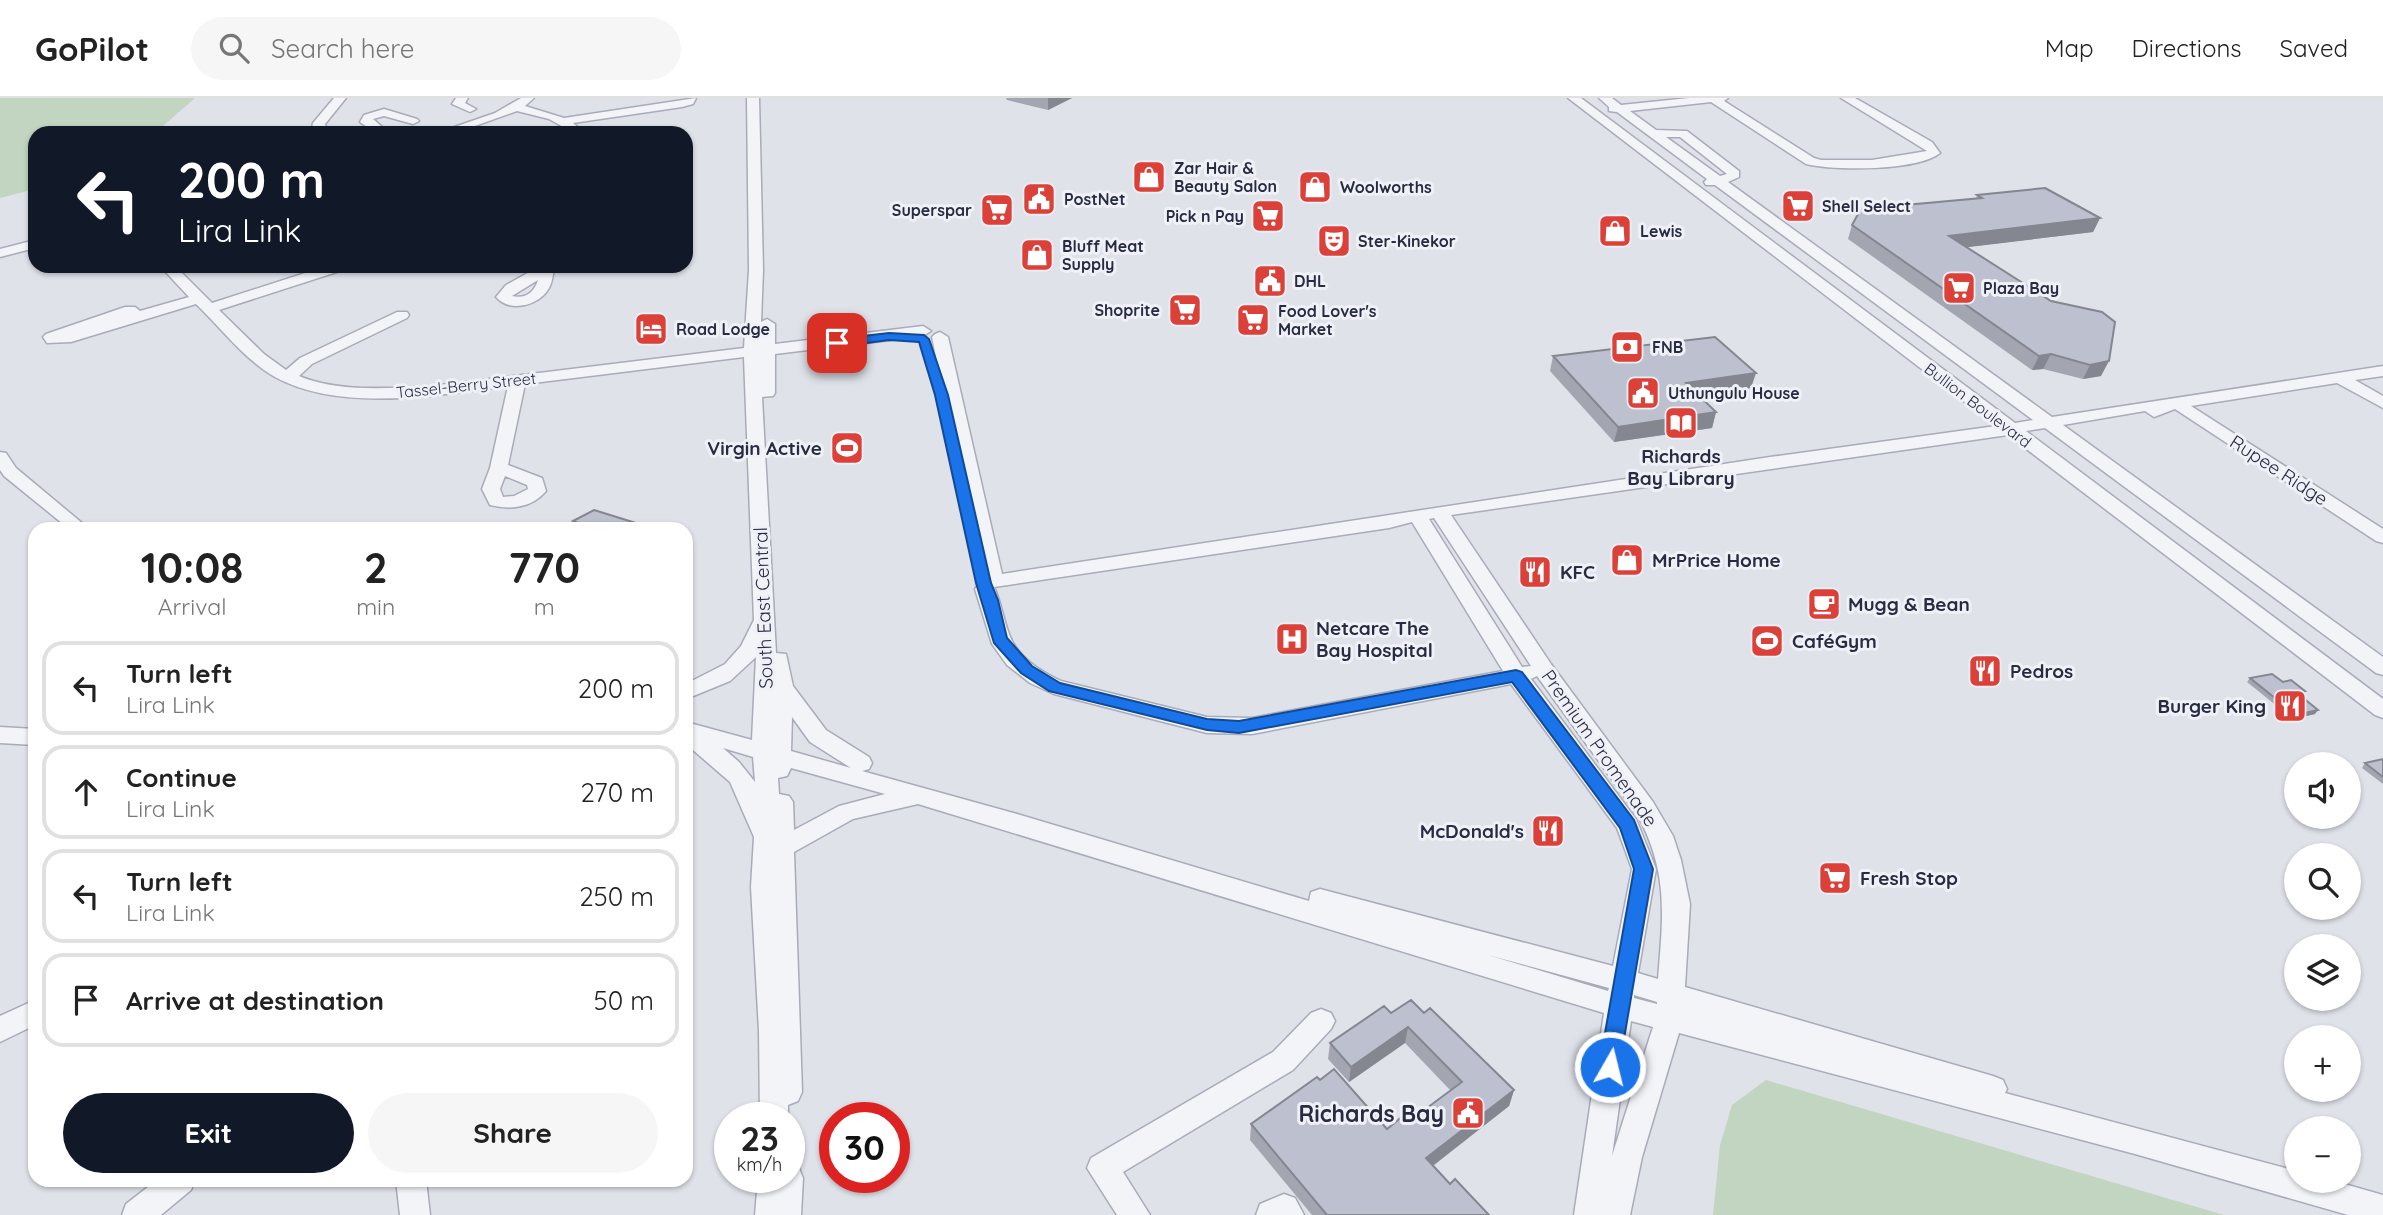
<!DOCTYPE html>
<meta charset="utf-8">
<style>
body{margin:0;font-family:Quicksand,sans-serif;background:#f6f6f6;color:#222;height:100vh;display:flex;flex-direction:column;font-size:26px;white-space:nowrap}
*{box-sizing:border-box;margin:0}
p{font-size:23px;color:#767676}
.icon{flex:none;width:38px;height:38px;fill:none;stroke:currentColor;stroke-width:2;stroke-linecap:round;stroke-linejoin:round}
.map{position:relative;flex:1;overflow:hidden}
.panel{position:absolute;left:28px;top:424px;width:665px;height:665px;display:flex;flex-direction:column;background:#fff;border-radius:21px;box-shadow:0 2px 5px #0004}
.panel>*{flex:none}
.top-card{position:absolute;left:28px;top:28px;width:665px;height:147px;border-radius:21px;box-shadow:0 2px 5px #0004;background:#111827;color:#fff;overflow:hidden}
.buttons{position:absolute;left:2284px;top:654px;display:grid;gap:14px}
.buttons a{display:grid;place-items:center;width:77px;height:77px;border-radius:50%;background:#fff;box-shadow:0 2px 5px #0004;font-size:35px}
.speed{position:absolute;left:714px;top:1004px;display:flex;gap:14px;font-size:35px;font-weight:700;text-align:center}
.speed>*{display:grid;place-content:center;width:91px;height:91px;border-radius:50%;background:#fff;box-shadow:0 2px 5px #0004;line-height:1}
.speed small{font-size:18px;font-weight:400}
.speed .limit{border:10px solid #d22;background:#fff;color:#111}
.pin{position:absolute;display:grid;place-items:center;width:60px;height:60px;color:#fff;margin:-30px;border-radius:14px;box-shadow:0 4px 10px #0006}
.me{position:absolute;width:77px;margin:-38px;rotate:8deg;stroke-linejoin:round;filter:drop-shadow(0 0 5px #0008)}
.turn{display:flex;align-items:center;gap:24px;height:147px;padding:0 35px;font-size:32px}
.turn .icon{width:91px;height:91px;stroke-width:2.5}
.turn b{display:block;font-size:49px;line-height:60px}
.eta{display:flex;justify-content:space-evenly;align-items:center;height:119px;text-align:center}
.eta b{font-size:42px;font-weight:800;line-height:49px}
.primary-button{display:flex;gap:14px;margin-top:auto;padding:14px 35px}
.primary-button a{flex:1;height:80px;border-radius:42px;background:#111827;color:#fff;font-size:28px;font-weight:800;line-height:80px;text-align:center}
.primary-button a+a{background:#f6f6f6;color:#222}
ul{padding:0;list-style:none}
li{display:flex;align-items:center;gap:21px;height:94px;margin:0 14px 10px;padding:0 21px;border:4px solid #e0e0e0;border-radius:21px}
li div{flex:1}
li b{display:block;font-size:26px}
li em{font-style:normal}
header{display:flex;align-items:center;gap:42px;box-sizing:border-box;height:98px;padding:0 35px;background:#fff;border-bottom:2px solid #e0e0e0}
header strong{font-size:33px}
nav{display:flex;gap:38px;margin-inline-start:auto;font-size:24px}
.search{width:490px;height:63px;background:#f6f6f6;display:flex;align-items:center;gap:18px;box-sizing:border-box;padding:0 24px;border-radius:38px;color:#767676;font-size:26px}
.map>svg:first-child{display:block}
.green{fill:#c1d5c0}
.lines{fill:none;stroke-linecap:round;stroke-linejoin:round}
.minor-casing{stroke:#a8abb8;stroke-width:3}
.minor{fill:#f3f4f8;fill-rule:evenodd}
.wall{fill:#a3a5b1}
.shaded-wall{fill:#848690}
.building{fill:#bdc0ce;stroke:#848690;stroke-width:2}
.route{fill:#1a73e8;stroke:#114b97;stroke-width:2}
.labels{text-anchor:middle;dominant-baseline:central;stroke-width:6;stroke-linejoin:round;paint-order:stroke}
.far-poi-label{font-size:16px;font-weight:bold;fill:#272c43;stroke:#f0f1f7;text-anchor:start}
.far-street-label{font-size:16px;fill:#272c43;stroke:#f0f1f7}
.poi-label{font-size:19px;font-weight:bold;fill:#272c43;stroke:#f0f1f7;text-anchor:start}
.street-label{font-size:19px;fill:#272c43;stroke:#f0f1f7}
.near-poi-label{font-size:23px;font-weight:bold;fill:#272c43;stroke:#f0f1f7;text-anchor:end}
</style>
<header>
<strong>GoPilot</strong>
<div class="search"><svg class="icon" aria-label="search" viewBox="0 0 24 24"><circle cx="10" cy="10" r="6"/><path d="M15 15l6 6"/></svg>Search here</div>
<nav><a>Map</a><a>Directions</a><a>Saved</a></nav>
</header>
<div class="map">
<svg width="2383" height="1117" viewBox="0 0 2383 1117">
<rect width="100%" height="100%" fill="#e0e2ea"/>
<!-- green -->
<g class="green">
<path d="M0 0H195L155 35H35V91L0 100Z"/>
<path d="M1766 982 2224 1117H1713L1720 1047 1732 1007Z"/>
</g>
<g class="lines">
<defs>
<g id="minor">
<path d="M334 0H346L325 26 328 35H316L312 30 313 25Z"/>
<path d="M456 0H468L465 5 476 11 470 14 452 6Z"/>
<path d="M521 0H534L525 8 564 20 696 0 693 6 682 9 573 25 580 31 574 35 549 21 517 13 458 34 437 35 495 15Z"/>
<path d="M747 0H759L763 172 761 224 767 221 775 226V246L923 228 931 233 923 238 775 256V295L773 298 762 299 776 555 786 556 793 588 826 632 869 659 872 665 869 671 862 673 1017 716 1309 803 1311 794 1320 791 1613 868 1632 771 1617 730 1511 586 1252 636 1207 635 1054 596 1030 585 1007 567 992 546 975 491 978 487 985 485 967 412 932 239 935 236 940 234 948 239 1002 476 1770 359 1996 328 1568 0H1581L2015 325 2033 322 1715 87H1706L1704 84 1707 81 1617 14 1609 13V9L1599 0H1612L1621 7 1689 0H1728L1724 3 1814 60 1821 62H1872L1927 53 1841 0H1855L1932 44 1940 55C1918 73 1834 73 1806 66L1711 4 1630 13 1656 32 1687 33 1739 73V79L1728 84 2052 319 2383 268V278L2355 282 2383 298V310L2337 285 2191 308 2383 431V445L2376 443 2175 311 2154 319 2145 313 2063 327 2383 559V577L2376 575 2045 330 2026 333 2383 601V620L2375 617 2008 337 1451 417 1551 566 1653 704 1673 738 1681 762 1690 806 1685 889 1993 978 2003 982 2007 991 2005 995 2296 1073V1083H2334L2383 1097V1117H2348L2135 1056 1679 935 1642 1059 1630 1117H1574L1604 915 918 706 853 721 794 754 802 994 798 1003 788 1007V1020H760L759 933 751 789 754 739 730 684 686 646V624L752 642 756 559 730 583 686 601V586L725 566 741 548 754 522 744 259 525 286 508 367 542 380 546 393C532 410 510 412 490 407L482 391 490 370 508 288C438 297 341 315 275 279 245 262 221 230 196 206L71 244 47 245 43 239 46 236 125 209H135L140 213 189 199 160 168H175L212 205 327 168H348L346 171 219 212 264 256 286 272 300 260 397 214H407L409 217 407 220 312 266 299 278C337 294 383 290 423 289L744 250 749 172ZM1666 39H1680L1727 76 1720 78ZM505 378 527 387 528 391 514 398 503 399 500 391ZM1434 420 1531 568 1522 569 1429 421ZM1412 424 1503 573 1252 620 1207 619 1061 583C1040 573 1017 559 1009 536 1003 520 1001 504 994 489L1389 430ZM1537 578 1637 716C1669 775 1663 818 1658 881L1638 875 1656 771 1636 721 1531 581ZM792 619 810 644 851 670 791 653ZM723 650 753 659 755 684 739 664ZM791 670 885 696 839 708 794 732 793 704 789 698 779 696 778 680 787 678ZM1488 857 1609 890 1608 893ZM1634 897 1657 904V906L1634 900ZM1631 923 1653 929 1612 1058Z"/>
<path d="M384 11 417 21 419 23 413 26 384 18 373 21 389 35H375L360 24 364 17Z"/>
<path d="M35 142V150L0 159V151Z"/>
<path d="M540 168H554C553 175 553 183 549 190 539 208 510 215 496 199L506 187ZM538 182C534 195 525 201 512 198Z"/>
<path d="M0 354 6 355 16 370 88 430H68L4 378 0 372Z"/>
<path d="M0 629 35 631V647L0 645Z"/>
<path d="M35 902V927L0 944V918Z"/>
<path d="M1321 911 1331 915 1335 923 1331 931 1293 972 1123 1074 1150 1117H1117L1087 1070 1091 1060 1273 954 1311 915Z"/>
<path d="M789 1066 799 1070 803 1080 801 1117H755L758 1080H789Z"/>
<path d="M157 1082H195L191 1092 161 1117H122L126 1106Z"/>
<path d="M396 1082H426L430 1117H400Z"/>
<path d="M1284 1096 1295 1100 1304 1117H1256L1260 1106Z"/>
</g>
</defs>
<!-- minor casing -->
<use href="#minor" class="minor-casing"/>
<!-- minor -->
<use href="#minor" class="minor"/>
</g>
<!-- wall -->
<g class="wall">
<path d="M1006 0H1072L1048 12 1007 2Z"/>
<path d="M1977 97 2100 120 2093 134 1966 149 2051 203 2101 278 2083 281 2043 271 2032 272 1848 141 1852 127 1976 101Z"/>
<path d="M1553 258 1751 290 1699 298 1716 314 1712 330 1614 344 1550 273Z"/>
<path d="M2250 580 2305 593 2302 597 2300 598 2315 616 2293 621 2247 584Z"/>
<path d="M2383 661V686L2362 670 2365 665Z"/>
<path d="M1391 915H1424L1514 992 1509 1008 1433 1068 1450 1086 1489 1117H1312L1250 1042 1251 1026 1320 982 1387 1031 1408 1024 1451 993 1405 945 1349 984 1328 961 1330 945Z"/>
</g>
<!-- shaded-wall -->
<g class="shaded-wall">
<path d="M1048 0H1072L1048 12Z"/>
<path d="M2100 120 2093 134 1944 152 1949 138Z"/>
<path d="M2051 256 2043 271 2032 272 2039 258Z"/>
<path d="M2109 263 2101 278 2083 281 2090 267Z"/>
<path d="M1756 275 1751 290 1682 300 1686 285Z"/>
<path d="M1716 314 1712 330 1614 344 1618 329Z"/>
<path d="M2318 612 2315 616 2293 621 2296 617Z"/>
<path d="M1408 929 1405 945 1349 984 1351 969Z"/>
<path d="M1514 992 1509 1008 1422 1076 1426 1060Z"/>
</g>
<!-- building -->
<g class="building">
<path d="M2045 90 2100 120 1949 138 2051 203 2102 214 2115 224 2109 263 2090 267 2051 256 2039 258 1852 127 1861 111 1982 100 1977 97Z"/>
<path d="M1715 239 1756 275 1686 285 1716 314 1618 329 1553 258Z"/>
<path d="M594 412 652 430H571L578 425 573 423Z"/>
<path d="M2272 576 2283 584 2291 582 2305 593 2297 595 2318 612 2296 617 2250 580Z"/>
<path d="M2383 661V679L2365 665Z"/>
<path d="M1411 902 1424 915 1430 910 1514 992 1426 1060 1450 1086 1455 1081 1489 1117H1327L1251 1026 1317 979 1320 982 1334 971 1387 1031 1403 1018 1408 1024 1462 984 1408 929 1351 969 1330 945 1384 908 1391 915Z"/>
</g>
<!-- route -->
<path class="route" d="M889 235 924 237 929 241 948 297 991 485 998 502 1007 540 1032 568 1060 585 1207 621 1239 623 1516 572 1522 574 1634 722 1653 771 1618 976 1610 978 1602 976 1599 969 1634 771 1620 730 1512 584 1239 635 1207 632 1049 593 1021 575 994 545 976 485 935 297 919 244 889 242 837 249 831 245 837 241Z"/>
<!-- icons -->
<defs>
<symbol id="shop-square" viewBox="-11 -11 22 22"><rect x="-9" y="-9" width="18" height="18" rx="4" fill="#db4139" stroke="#f0f1f7"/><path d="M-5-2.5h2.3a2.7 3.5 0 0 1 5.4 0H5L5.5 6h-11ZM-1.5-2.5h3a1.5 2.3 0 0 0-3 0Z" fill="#fff"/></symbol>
<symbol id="civic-square" viewBox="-11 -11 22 22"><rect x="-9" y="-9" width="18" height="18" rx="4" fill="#db4139" stroke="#f0f1f7"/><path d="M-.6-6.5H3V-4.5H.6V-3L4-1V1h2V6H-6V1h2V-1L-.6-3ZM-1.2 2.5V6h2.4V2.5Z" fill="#fff"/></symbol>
<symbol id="supermarket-square" viewBox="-11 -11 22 22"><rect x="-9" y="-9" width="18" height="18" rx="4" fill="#db4139" stroke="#f0f1f7"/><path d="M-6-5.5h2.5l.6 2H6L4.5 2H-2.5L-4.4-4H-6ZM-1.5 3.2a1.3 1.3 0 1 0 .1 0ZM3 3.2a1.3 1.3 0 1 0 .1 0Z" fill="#fff"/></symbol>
<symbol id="theatre-square" viewBox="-11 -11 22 22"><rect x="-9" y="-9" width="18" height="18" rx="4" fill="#db4139" stroke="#f0f1f7"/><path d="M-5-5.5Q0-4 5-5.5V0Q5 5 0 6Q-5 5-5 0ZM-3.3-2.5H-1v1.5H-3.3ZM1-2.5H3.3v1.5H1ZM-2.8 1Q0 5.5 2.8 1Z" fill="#fff"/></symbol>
<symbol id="hotel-square" viewBox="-11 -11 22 22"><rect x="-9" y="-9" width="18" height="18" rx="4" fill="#db4139" stroke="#f0f1f7"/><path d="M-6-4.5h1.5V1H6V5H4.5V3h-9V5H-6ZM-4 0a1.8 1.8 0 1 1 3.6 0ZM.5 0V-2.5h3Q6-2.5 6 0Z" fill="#fff"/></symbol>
<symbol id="bank-square" viewBox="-11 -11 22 22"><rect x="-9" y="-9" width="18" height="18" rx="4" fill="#db4139" stroke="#f0f1f7"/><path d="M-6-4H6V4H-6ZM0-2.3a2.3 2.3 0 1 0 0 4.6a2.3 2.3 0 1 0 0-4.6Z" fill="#fff"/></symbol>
<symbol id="library-square" viewBox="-11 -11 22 22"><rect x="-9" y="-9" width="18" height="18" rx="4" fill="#db4139" stroke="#f0f1f7"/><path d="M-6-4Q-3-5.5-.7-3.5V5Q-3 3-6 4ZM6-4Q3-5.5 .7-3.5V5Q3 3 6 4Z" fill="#fff"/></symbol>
<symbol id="stadium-square" viewBox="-11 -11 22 22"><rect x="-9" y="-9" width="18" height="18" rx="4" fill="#db4139" stroke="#f0f1f7"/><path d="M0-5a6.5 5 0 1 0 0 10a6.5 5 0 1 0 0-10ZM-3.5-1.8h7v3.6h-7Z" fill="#fff"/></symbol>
<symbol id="restaurant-square" viewBox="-11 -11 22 22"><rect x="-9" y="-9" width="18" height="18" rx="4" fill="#db4139" stroke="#f0f1f7"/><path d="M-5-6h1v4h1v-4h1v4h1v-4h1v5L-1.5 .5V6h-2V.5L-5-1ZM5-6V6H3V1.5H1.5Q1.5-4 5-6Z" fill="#fff"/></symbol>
<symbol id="cafe-square" viewBox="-11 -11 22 22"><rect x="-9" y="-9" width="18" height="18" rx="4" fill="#db4139" stroke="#f0f1f7"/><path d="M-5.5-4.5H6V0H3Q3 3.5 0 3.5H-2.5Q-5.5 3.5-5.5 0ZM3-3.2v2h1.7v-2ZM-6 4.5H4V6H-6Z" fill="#fff"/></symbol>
<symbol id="hospital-square" viewBox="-11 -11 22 22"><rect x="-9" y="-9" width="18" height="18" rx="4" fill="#db4139" stroke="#f0f1f7"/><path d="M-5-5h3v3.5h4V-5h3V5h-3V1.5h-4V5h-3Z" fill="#fff"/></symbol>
</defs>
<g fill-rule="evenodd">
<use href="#shop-square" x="1130" y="60" width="38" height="38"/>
<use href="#shop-square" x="1296" y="70" width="38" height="38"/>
<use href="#civic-square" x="1020" y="82" width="38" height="38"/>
<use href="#supermarket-square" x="1779" y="89" width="38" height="38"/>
<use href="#supermarket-square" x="978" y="93" width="38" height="38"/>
<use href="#supermarket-square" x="1249" y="99" width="38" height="38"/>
<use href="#shop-square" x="1596" y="114" width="38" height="38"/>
<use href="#theatre-square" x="1315" y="124" width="38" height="38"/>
<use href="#shop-square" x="1018" y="138" width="38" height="38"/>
<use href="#civic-square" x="1251" y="164" width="38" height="38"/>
<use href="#supermarket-square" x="1940" y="171" width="38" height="38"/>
<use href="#supermarket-square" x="1166" y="193" width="38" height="38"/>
<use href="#supermarket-square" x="1234" y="203" width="38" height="38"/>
<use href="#hotel-square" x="632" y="212" width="38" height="38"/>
<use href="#bank-square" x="1608" y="230" width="38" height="38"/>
<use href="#civic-square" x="1624" y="276" width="38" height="38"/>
<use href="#library-square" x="1662" y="306" width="38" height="38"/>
<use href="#stadium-square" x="828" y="331" width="38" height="38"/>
<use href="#shop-square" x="1608" y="443" width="38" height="38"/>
<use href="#restaurant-square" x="1516" y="455" width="38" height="38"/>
<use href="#cafe-square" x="1805" y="487" width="38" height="38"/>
<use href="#hospital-square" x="1273" y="522" width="38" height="38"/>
<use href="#stadium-square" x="1748" y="524" width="38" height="38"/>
<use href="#restaurant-square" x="1966" y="554" width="38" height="38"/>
<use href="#restaurant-square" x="2271" y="589" width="38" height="38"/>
<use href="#restaurant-square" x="1529" y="714" width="38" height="38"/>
<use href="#supermarket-square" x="1816" y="761" width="38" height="38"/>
<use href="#civic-square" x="1449" y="996" width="38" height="38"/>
</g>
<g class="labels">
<!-- far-poi labels -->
<g class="far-poi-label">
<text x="1174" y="70">Zar Hair &amp;<tspan x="1174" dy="18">Beauty Salon</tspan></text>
<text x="1340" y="89">Woolworths</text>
<text x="1064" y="101">PostNet</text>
<text x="1822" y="108">Shell Select</text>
<text x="972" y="112" text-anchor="end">Superspar</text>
<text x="1244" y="118" text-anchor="end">Pick n Pay</text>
<text x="1640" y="133">Lewis</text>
<text x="1358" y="143">Ster-Kinekor</text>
<text x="1062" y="148">Bluff Meat<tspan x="1062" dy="18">Supply</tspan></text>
<text x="1294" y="183">DHL</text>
<text x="1983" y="190">Plaza Bay</text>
<text x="1160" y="212" text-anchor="end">Shoprite</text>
<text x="1278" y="213">Food Lover's<tspan x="1278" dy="18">Market</tspan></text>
<text x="676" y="231">Road Lodge</text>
<text x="1652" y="249">FNB</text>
<text x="1668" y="295">Uthungulu House</text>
</g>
<!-- far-street labels -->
<g class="far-street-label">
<text transform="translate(466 287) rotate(-6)">Tassel-Berry Street</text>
<text transform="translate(1978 307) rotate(37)">Bullion Boulevard</text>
</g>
<!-- poi labels -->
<g class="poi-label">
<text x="822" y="350" text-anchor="end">Virgin Active</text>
<text x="1681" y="358" text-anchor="middle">Richards<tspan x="1681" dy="22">Bay Library</tspan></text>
<text x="1652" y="462">MrPrice Home</text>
<text x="1560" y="474">KFC</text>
<text x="1848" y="506">Mugg &amp; Bean</text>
<text x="1316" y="530">Netcare The<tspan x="1316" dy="22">Bay Hospital</tspan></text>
<text x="1792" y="543">CaféGym</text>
<text x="2010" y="573">Pedros</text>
<text x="2266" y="608" text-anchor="end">Burger King</text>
<text x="1524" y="733" text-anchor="end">McDonald's</text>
<text x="1860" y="780">Fresh Stop</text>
</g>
<!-- street labels -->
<g class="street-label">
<text transform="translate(2279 372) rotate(33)">Rupee Ridge</text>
<text transform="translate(763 510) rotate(-92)">South East Central</text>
<text transform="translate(1600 650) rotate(55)">Premium Promenade</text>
</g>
<!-- near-poi labels -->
<g class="near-poi-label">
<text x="1444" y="1015">Richards Bay</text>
</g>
</g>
</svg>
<div class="buttons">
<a><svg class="icon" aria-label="sound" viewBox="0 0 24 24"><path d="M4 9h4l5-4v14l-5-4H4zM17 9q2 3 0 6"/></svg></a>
<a><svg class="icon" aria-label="search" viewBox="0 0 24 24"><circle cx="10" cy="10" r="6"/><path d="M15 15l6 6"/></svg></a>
<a><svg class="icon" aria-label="layers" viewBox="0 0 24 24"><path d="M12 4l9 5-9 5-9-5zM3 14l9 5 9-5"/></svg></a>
<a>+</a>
<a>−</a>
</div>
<div class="speed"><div>23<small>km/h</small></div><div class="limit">30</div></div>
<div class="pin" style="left:837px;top:245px;background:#d93025"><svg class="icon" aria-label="arrive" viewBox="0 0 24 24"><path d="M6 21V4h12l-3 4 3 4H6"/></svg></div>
<svg class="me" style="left:1610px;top:969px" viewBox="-20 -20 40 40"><circle r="17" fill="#1a73e8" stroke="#fff" stroke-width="3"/><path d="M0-11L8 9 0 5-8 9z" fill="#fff"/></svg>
<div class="top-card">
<div class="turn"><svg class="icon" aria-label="left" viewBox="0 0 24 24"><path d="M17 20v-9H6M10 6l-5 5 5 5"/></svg><div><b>200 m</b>Lira Link</div></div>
</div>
<section class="panel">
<div class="eta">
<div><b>10:08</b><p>Arrival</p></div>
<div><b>2</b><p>min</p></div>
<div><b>770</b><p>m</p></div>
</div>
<ul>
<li><svg class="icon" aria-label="left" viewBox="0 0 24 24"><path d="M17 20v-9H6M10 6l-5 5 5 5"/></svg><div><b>Turn left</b><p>Lira Link</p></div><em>200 m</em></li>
<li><svg class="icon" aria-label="ahead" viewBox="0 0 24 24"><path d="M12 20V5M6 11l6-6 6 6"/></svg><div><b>Continue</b><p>Lira Link</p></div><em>270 m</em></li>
<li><svg class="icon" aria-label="left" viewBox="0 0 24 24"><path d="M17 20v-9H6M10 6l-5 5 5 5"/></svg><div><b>Turn left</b><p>Lira Link</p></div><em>250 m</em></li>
<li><svg class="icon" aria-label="arrive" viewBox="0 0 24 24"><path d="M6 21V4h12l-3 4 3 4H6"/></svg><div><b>Arrive at destination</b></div><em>50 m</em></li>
</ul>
<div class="primary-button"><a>Exit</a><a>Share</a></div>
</section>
</div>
